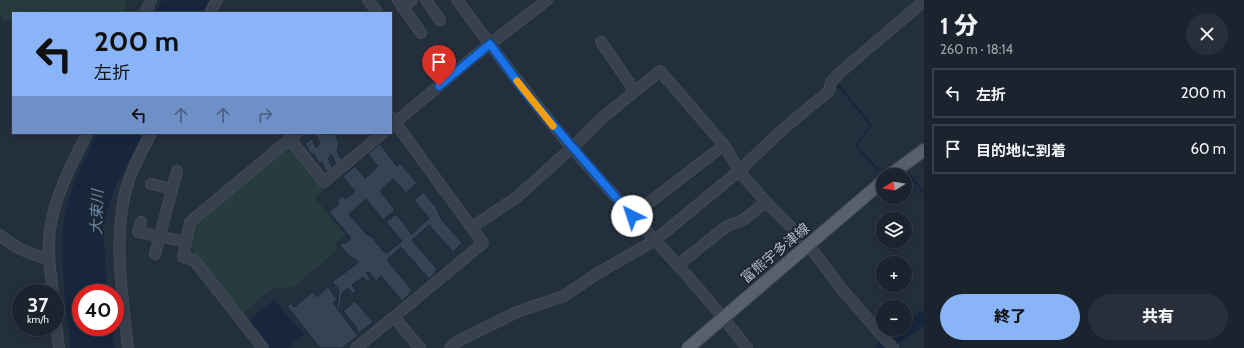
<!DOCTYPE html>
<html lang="ja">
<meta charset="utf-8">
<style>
body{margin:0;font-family:Cabin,"Noto Sans JP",sans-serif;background:#282f3a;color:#f1f3f6;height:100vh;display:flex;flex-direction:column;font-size:15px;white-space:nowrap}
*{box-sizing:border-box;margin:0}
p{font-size:13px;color:#a0a4aa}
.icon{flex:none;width:22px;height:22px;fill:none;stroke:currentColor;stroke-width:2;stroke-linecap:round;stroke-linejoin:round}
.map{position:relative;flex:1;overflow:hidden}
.sheet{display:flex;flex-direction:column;background:#1b232e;width:320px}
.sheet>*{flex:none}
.guide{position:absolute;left:12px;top:12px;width:380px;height:122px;border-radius:0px;box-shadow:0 2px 10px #0003,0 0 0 1px #39404a;background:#8ab4f8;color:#111;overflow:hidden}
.needle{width:26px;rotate:259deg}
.tools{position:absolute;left:876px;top:168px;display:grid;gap:8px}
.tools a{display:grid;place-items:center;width:36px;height:36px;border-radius:50%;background:#1b232e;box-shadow:0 2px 10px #0003,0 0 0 1px #39404a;font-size:20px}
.speed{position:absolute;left:12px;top:284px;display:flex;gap:8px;font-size:20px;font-weight:700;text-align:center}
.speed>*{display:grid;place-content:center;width:52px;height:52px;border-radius:50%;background:#1b232e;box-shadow:0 2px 10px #0003,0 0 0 1px #39404a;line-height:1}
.speed small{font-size:10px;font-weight:400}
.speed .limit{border:6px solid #d22;background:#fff;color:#111}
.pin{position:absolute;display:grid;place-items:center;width:34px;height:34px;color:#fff;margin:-41px -17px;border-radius:50% 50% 50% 0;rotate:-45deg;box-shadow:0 0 4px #0007}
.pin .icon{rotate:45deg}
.me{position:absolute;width:44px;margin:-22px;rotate:319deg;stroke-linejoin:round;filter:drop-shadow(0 0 3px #0008)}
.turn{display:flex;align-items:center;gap:14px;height:84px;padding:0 16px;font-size:18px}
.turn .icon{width:52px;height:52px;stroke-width:2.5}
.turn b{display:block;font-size:28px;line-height:34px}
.lanes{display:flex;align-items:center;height:38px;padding:0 16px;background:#0003;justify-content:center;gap:20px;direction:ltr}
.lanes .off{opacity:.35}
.round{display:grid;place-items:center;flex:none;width:42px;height:42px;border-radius:21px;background:#282f3a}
.head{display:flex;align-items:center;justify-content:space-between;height:68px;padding:0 16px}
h1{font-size:24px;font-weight:800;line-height:30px}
.cta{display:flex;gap:8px;margin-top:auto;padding:8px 16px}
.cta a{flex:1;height:46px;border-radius:24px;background:#8ab4f8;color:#111;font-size:16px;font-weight:800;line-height:46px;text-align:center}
.cta a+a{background:#282f3a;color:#f1f3f6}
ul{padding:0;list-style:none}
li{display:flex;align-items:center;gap:12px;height:50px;margin:0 8px 6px;padding:0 8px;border:2px solid #39404a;border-radius:0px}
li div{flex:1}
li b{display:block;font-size:15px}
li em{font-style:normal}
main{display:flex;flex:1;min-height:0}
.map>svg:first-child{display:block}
.green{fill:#263c3f}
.water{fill:#17263c}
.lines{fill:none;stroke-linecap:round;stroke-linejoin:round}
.stream{stroke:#17263c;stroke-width:2}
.river{stroke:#17263c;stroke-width:13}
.building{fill:#364354;stroke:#1f2835}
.minor-casing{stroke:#414a57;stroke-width:12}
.major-casing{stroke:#414a57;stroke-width:14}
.minor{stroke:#38414e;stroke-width:10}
.major{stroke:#56606e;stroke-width:12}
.route-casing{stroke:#114b97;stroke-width:10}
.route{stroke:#1a73e8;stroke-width:7}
.slow{stroke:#f59e0b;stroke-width:7}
.labels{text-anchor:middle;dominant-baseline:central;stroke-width:4;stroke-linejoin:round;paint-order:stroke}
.street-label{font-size:14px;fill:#b4bcc9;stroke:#1d2633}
.water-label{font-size:15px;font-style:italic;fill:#6d86a8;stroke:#1d2633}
</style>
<main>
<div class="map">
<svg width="924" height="348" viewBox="0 0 924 348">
<rect width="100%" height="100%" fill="#242f3e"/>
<!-- green -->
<g class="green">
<path d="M0 0H126V13H55L44 10 33 13H13V19L4 21 0 14Z"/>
<path d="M289 143 326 187 315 198 345 235 334 244 338 249 294 287 272 289 241 315 196 257 189 241 193 225Z"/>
</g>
<!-- water -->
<g class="water">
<path d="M162 0H209L202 13H156Z"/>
<path d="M97 133H143L115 188 103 224 107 293H81V327H111L114 348H70C67 307 57 249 66 210 72 183 86 158 97 133Z"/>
<path d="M274 300 304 334 287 348H267L246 322Z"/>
</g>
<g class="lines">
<!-- stream -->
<g class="stream">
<path d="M836 83 871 125 856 145 878 170"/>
<path d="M907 172 924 193"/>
</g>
<!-- river -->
<path class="river" d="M882 348 924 317"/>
</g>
<!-- building -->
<g class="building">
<path d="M315 133H334L339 143 337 151 343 161 336 164 331 154 328 159 333 169 326 172 322 162 319 163 314 154 310 153 305 143 312 139 316 148 320 143Z"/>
<path d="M380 144 397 166 400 163 417 183 406 193 393 179 380 191 395 210 383 220 366 199 349 214 367 235 371 236 383 251 387 253 402 241 386 222 396 214 409 230 411 235 429 218 414 200 423 192 436 207 442 220 462 243 453 252 429 225 412 240 437 269 434 274 429 279 401 247 387 260 412 290 411 292 402 301 381 276 376 281 368 271 366 273 371 279 367 282 363 277 352 285 356 291 353 294 348 288 342 293 339 311 337 308 339 290 332 282 359 262 349 256 340 245 344 242 345 244 351 238 329 212 339 204 337 201 343 196 345 199 355 191 343 177 355 166 365 178 376 169 375 168 378 166 368 154Z"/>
<path d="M328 287 337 299 333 303 358 336 342 348H320L287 306 291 303 294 307 313 292 317 297Z"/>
<path d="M355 301 373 322 359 333 356 329 357 328 343 311Z"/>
</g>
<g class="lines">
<defs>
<g id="minor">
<path d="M368 0 378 13"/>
<path d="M398 0 421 33"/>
<path d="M426 0 440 20"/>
<path d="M457 0C494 50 531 100 572 148 630 215 693 277 747 348"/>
<path d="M402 7 412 0"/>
<path d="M145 13 151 0"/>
<path d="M210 13 217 0"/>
<path d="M601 42 635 91"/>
<path d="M391 117 483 243 394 317"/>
<path d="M391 126 472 58 547 0"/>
<path d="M290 139 324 182 383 133"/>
<path d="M151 184 172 189"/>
<path d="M632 216 724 145"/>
<path d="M141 222 138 232 186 242"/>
<path d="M472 227 517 197 576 144 602 118 660 71 724 145 739 171 766 202 808 244 840 287 893 348"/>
<path d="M0 235C14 248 30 254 49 259"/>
<path d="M155 254 177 171"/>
<path d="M678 265 727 226 743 220 766 202"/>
<path d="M53 293C50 269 46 243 52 219 58 189 74 160 87 133"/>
<path d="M55 315 59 348"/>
<path d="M128 348C123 301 114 245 124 198 128 176 141 153 151 133"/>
<path d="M263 348 194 260 183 257 190 222 297 133"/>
<path d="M356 348 394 317 420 348"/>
<path d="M450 348 458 341 517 312 564 296 598 273 654 241 739 171 782 130 829 91 831 82 843 70 924 1"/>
</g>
<g id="major">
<path d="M890 175 924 150"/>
<path d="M688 348 883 181"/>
</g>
</defs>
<!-- minor casing -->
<use href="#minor" class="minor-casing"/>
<!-- major casing -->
<use href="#major" class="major-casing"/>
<!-- minor -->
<use href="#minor" class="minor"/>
<!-- major -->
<use href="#major" class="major"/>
</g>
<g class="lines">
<defs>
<path id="route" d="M439 86 490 44 525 92 632 216"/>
</defs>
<!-- route casing -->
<use href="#route" class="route-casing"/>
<!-- route -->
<use href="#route" class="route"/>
<!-- slow -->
<path class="slow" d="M517 81 553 126"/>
</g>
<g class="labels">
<!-- street labels -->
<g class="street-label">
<text transform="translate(775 253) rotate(-40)">富熊宇多津線</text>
</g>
<!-- water labels -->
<g class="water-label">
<text transform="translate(97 212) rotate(-88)">大束川</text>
</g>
</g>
</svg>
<div class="tools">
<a><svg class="needle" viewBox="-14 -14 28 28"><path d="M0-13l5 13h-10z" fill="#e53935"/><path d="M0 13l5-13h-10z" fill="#a0a4aa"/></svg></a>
<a><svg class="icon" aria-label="layers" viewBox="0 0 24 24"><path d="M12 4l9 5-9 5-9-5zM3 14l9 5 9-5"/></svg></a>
<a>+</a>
<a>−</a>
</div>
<div class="speed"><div>37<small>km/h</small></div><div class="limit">40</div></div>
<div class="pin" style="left:439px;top:86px;background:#d93025"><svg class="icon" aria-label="arrive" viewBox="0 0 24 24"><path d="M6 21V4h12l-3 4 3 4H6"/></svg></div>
<svg class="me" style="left:632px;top:216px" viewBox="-20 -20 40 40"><circle r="19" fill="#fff"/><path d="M0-13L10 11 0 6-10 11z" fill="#1a73e8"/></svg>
<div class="guide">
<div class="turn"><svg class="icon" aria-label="left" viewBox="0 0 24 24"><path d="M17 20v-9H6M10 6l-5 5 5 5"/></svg><div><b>200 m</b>左折</div></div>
<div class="lanes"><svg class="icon" aria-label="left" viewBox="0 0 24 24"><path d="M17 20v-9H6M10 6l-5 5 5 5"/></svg><svg class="icon off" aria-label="ahead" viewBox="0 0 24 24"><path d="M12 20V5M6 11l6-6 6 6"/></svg><svg class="icon off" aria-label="ahead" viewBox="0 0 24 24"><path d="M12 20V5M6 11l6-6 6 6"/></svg><svg class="icon off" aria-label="right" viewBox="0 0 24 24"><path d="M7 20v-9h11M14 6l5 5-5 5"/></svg></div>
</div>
</div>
<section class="sheet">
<div class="head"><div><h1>1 分</h1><p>260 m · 18:14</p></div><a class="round"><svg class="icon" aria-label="close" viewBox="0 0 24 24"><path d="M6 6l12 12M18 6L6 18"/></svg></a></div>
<ul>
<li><svg class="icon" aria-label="left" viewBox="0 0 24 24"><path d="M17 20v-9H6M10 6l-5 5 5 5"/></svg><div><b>左折</b></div><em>200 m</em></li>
<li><svg class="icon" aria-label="arrive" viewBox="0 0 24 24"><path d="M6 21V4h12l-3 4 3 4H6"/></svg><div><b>目的地に到着</b></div><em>60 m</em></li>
</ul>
<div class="cta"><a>終了</a><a>共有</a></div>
</section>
</main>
